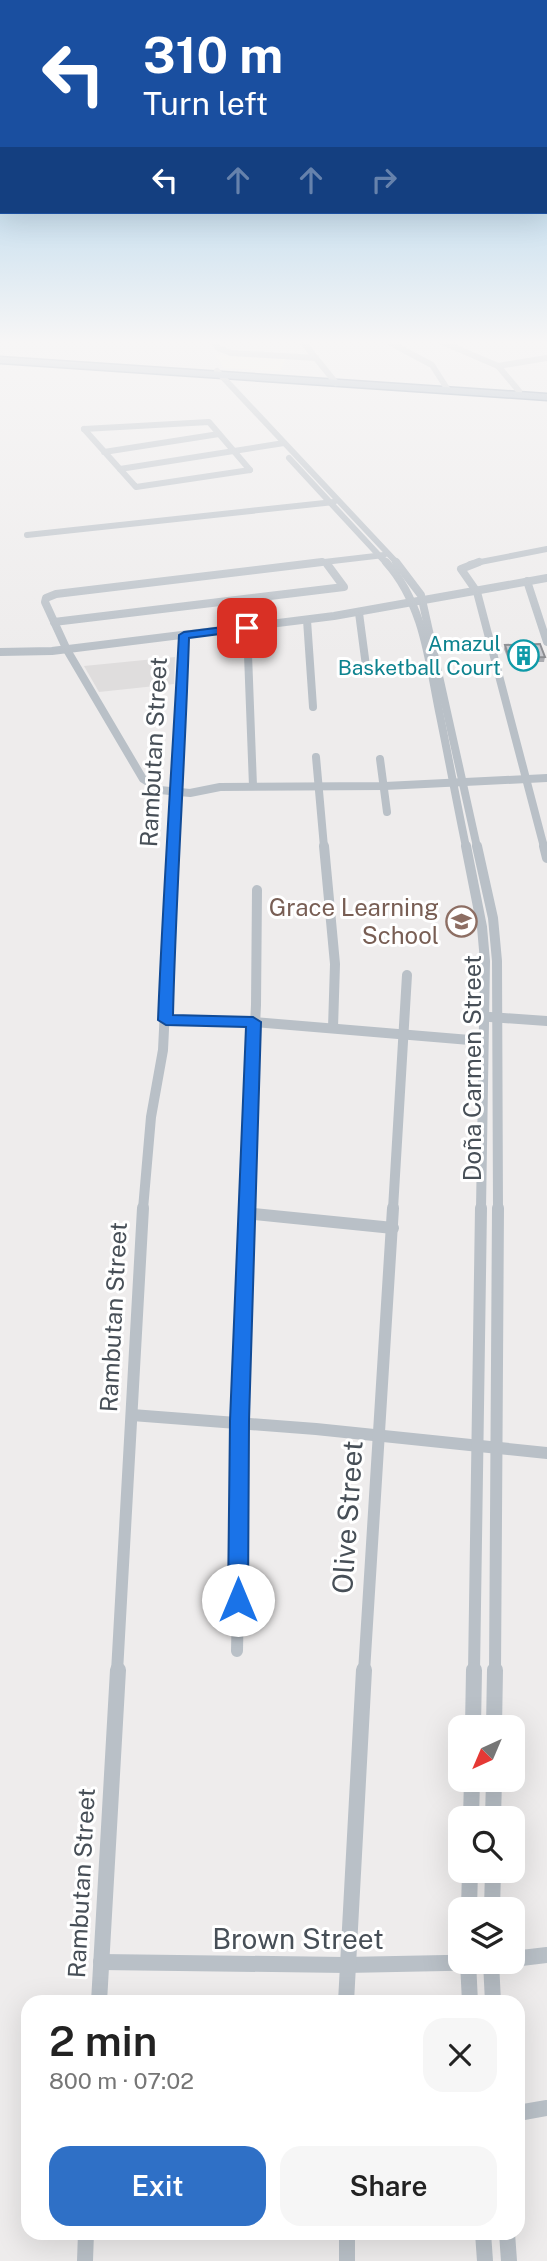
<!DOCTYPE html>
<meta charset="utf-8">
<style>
body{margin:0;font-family:"Public Sans",sans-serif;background:#f6f6f6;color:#222;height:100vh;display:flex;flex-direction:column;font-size:26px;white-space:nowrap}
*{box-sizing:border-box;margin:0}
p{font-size:23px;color:#767676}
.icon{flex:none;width:38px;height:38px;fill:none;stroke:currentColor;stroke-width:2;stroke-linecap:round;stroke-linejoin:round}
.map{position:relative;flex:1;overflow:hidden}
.details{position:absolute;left:21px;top:1995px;width:504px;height:245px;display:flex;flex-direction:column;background:#fff;border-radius:21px;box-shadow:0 7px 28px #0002}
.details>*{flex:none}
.top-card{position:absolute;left:0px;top:0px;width:548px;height:214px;box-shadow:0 7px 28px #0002;background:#1a4fa0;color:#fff;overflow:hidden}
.needle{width:46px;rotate:224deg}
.tools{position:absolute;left:448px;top:1715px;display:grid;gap:14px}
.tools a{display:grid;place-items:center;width:77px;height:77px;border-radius:14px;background:#fff;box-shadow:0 7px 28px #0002;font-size:35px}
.pin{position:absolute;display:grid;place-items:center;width:60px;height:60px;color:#fff;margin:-30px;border-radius:14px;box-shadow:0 4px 10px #0006}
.me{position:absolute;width:77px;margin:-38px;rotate:0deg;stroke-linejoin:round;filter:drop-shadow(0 0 5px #0008)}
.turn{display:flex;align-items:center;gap:24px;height:147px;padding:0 28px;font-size:32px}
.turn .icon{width:91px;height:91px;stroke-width:2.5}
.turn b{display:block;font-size:49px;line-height:60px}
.lanes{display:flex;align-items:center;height:66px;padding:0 28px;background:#0003;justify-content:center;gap:35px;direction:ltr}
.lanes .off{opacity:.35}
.round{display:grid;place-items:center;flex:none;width:74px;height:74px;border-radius:21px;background:#f6f6f6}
.head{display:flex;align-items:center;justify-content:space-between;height:119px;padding:0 28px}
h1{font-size:42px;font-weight:600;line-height:52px}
.button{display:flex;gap:14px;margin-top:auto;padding:14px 28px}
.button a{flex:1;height:80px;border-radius:21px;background:#2f70c6;color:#fff;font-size:28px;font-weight:600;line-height:80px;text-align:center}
.button a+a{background:#f6f6f6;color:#222}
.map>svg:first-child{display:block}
.commercial{fill:#f9f3e6}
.education{fill:#dfdddd}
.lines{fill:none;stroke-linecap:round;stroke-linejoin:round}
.trunk-casing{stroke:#758aa1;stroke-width:3}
.minor-far4{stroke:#b9c0c7;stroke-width:6}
.minor-far3{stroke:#b9c0c7;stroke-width:8}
.minor-far2{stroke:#b9c0c7;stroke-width:10}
.minor-far1{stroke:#b9c0c7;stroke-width:12}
.minor{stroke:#b9c0c7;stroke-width:16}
.trunk{fill:#9cadbe;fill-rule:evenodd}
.wall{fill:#abacb1}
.building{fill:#c7c8ce;stroke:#8b8c90;stroke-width:2}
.route{fill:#1a73e8;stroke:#114b97;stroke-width:2}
.labels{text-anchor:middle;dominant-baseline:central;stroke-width:6;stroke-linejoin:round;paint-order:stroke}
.far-culture-label{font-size:21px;fill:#0d838f;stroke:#fff;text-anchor:end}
.street-label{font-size:24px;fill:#474f57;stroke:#fff}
.education-label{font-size:24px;fill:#785e54;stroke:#fff;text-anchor:end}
.near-street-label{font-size:28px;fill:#474f57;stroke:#fff}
</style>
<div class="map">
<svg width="547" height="2261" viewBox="0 0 547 2261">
<rect width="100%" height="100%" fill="#eeecec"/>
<!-- commercial -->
<path class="commercial" d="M215 355 285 359 280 371 224 368Z"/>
<!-- education -->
<path class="education" d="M175 657 174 684 99 692 84 666Z"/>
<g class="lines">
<defs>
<path id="trunk" d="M0 357 547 394V400L0 363Z"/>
</defs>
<!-- trunk casing -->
<use href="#trunk" class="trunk-casing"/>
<!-- minor-far4 -->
<g class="minor-far4">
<path d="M214 341 218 348 231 353 316 358"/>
<path d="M302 341 336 383"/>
<path d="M387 341 432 365 448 390"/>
<path d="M440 341 498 366 519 391"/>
<path d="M498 366 547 358"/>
<path d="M217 371 398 564"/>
<path d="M84 429 136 487 250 470"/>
<path d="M84 429 209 422 250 470"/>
<path d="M104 452 219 434"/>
<path d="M289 458 387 564"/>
<path d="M120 469 284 443"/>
<path d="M27 535 334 502"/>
<path d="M307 564 384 555"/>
<path d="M470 564 547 549"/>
</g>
<!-- minor-far3 -->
<g class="minor-far3">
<path d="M322 562 56 594 46 598 45 602 67 650 143 779 160 790 190 793 220 787 385 786 547 778"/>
<path d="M386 562C424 604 429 663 440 716 449 760 457 804 466 847"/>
<path d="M396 562 421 595 477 847"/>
<path d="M479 562 461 569 477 592 544 847"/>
<path d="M527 581 547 642"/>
<path d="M359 613 366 666"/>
<path d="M307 620 313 707"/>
<path d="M54 622 344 587 327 564"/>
<path d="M247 628 253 786"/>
<path d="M0 652 52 651 334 616 547 578"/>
<path d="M316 757 324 847"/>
<path d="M380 759 387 812"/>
<path d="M173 847 184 635"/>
</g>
<!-- minor-far2 -->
<g class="minor-far2">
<path d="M324 846 335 964 333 1028"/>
<path d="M466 846 482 927 485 961 481 1209"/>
<path d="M477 846 493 918 497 961 498 1209"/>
<path d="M544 846 547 858"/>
<path d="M490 1017 547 1021"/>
<path d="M165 1020 253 1022 482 1041"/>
<path d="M143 1209 151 1117 163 1050 173 846"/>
<path d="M246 1209 256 1005 257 890"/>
<path d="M393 1209 407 975"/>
</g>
<!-- minor-far1 -->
<g class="minor-far1">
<path d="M245 1213 393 1228"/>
<path d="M132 1415 316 1429 547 1453"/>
<path d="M237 1651 246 1208"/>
<path d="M117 1672 143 1208"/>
<path d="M364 1672 393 1208"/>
<path d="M474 1672 481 1208"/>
<path d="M495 1672 498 1208"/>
</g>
<!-- minor -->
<g class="minor">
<path d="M473 1727 474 1670"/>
<path d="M494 1727 495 1670"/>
<path d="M471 1818 472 1780"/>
<path d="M493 1818 494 1780"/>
<path d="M469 1909 470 1871"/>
<path d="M492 1909 493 1871"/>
<path d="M513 1959 547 1955"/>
<path d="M101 1962 346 1965 495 1962"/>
<path d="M468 1962 470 2002"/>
<path d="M491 1962 493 2002"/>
<path d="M99 2002 118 1670"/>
<path d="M346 2002 364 1670"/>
<path d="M518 2113 547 2108"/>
<path d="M347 2233V2261"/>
<path d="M483 2233 485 2261"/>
<path d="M507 2233 509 2261"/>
<path d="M85 2261 86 2233"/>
</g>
<!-- trunk -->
<use href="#trunk" class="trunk"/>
</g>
<!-- wall -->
<path class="wall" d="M505 645 545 657 544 662H509L504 649Z"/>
<!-- building -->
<path class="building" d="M540 644 545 657 509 658 505 645Z"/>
<!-- sky -->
<linearGradient id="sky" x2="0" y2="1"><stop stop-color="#85bfe5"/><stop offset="0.52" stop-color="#f7f6f6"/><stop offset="1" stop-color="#f7f6f6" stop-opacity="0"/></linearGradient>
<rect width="547" height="658" fill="url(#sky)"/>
<!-- route -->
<path class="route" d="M247 624 253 628 251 630 189 638C185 764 176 889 173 1015L253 1017 261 1022 249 1421 248 1600 245 1607 238 1610 231 1607 228 1600 230 1421 246 1027 166 1025 158 1020C163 892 172 764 179 635L184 632Z"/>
<!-- icons -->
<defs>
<symbol id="building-ring" viewBox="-11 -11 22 22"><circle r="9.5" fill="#fff" stroke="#0f9aa8" stroke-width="1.5"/><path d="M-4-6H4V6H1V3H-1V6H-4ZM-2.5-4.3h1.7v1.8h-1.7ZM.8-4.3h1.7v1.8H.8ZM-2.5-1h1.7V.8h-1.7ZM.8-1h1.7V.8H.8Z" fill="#0f9aa8"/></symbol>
<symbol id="school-ring" viewBox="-11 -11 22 22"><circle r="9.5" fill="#fff" stroke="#8d6e63" stroke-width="1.5"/><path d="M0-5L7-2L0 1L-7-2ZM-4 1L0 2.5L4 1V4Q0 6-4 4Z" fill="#8d6e63"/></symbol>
</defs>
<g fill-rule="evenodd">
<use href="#building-ring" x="506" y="638" width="35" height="35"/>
<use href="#school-ring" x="444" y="904" width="35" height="35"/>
</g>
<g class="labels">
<!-- far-culture labels -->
<g class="far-culture-label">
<text x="501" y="643">Amazul<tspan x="501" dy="24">Basketball Court</tspan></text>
</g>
<!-- street labels -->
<g class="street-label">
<text transform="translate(153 752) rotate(-87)">Rambutan Street</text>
<text transform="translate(472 1068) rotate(-90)">Doña Carmen Street</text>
<text transform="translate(113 1317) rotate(-87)">Rambutan Street</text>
<text transform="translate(81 1883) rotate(-87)">Rambutan Street</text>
</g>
<!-- education labels -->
<g class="education-label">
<text x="439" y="907">Grace Learning<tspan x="439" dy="28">School</tspan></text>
</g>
<!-- near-street labels -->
<g class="near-street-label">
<text transform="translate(347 1517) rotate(-86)">Olive Street</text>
<text x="298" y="1938">Brown Street</text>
</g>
</g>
</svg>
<div class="tools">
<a><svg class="needle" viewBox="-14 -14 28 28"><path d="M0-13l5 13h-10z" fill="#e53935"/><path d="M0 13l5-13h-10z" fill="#767676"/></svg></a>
<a><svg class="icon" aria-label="search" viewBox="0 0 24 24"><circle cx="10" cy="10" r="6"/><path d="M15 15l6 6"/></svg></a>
<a><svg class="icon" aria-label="layers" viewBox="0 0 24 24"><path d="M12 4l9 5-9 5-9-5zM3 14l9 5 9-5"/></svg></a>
</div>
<div class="pin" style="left:247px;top:628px;background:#d93025"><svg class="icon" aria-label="arrive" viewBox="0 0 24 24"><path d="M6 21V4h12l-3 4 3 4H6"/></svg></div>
<svg class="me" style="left:238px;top:1600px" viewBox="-20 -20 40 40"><circle r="19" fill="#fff"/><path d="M0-13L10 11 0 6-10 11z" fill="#1a73e8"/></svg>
<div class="top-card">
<div class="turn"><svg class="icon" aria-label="left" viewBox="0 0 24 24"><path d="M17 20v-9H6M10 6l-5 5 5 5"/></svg><div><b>310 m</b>Turn left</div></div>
<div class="lanes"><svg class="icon" aria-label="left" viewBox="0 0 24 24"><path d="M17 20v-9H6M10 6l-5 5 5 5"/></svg><svg class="icon off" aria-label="ahead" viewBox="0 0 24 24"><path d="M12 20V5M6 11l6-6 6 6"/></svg><svg class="icon off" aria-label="ahead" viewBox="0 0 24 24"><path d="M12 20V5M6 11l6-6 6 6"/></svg><svg class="icon off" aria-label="right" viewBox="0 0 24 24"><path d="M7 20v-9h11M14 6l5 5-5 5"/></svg></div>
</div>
<section class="details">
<div class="head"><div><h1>2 min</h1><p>800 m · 07:02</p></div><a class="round"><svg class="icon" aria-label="close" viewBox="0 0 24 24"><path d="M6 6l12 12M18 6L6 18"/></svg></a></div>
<div class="button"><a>Exit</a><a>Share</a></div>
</section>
</div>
